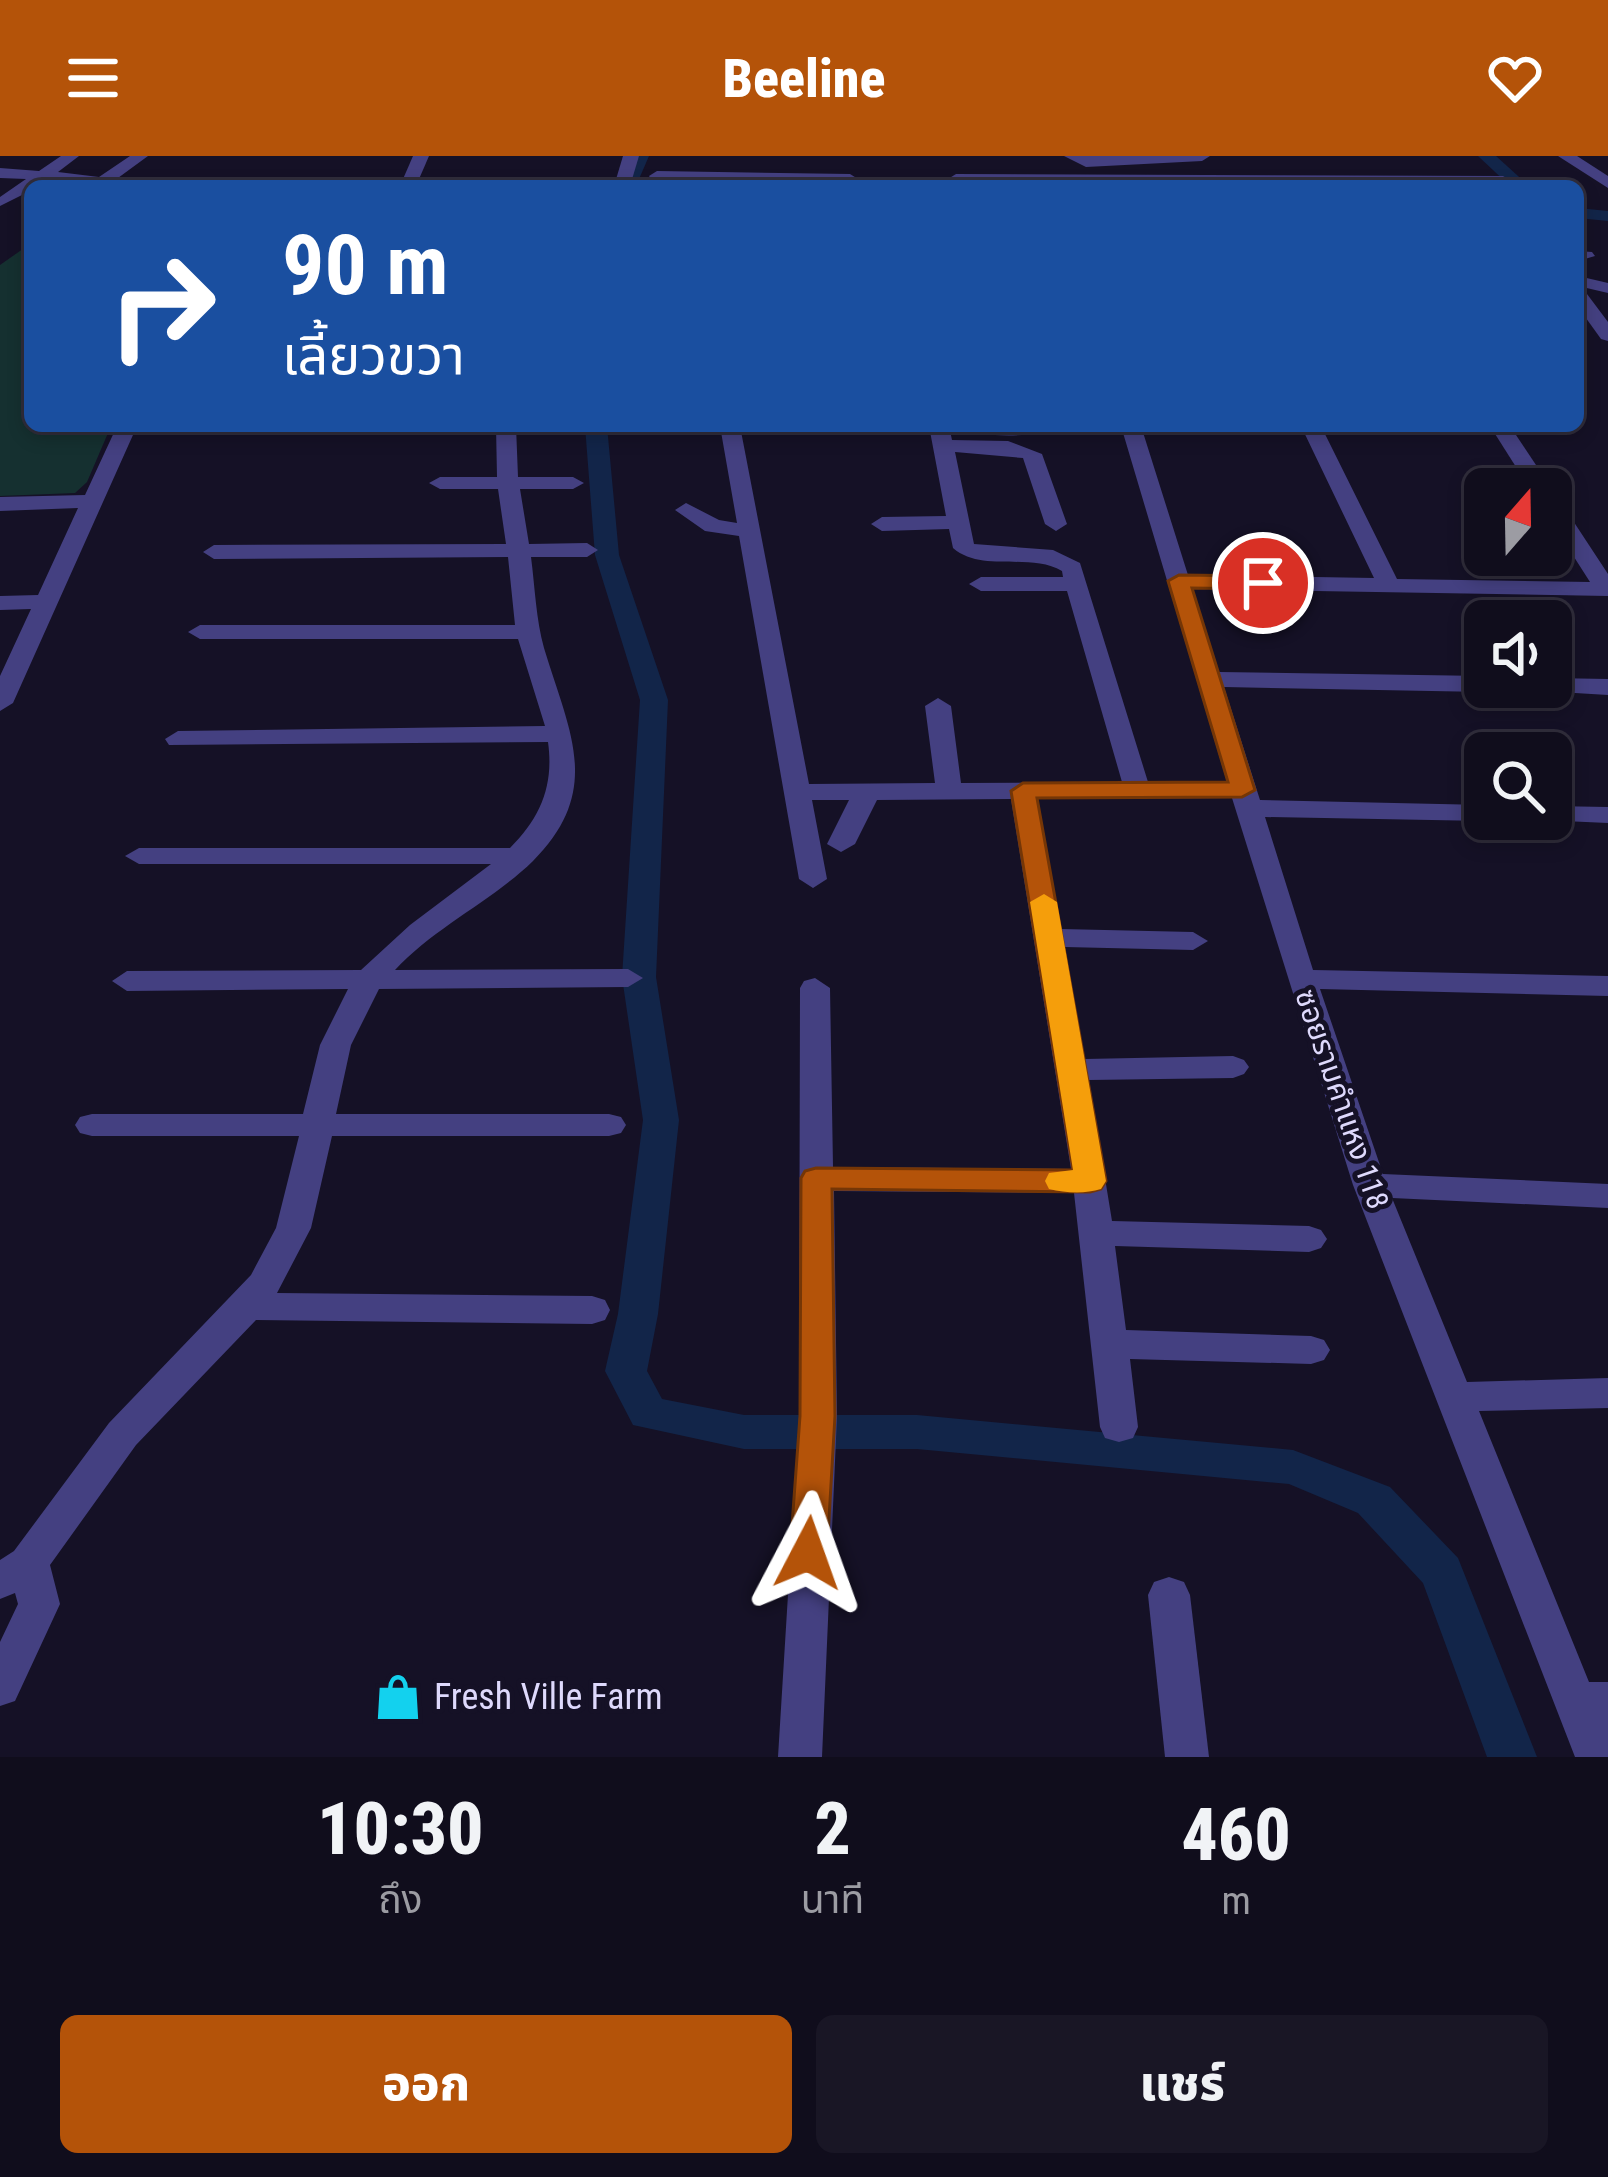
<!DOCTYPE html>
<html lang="th">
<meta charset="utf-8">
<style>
body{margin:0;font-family:"Roboto Condensed","Noto Sans Thai",sans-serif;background:#191625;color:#f1f3f6;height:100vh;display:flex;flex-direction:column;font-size:45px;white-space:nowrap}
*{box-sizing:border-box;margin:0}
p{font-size:39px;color:#9c9ca3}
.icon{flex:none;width:66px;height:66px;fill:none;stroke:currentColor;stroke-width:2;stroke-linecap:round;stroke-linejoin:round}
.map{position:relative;height:1601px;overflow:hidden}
.panel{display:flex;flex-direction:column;background:#100d1c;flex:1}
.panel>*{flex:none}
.guide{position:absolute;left:24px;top:24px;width:1560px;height:252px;border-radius:18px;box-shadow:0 6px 18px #0003,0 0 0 3px #302d3b;background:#1a4fa0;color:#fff;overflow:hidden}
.needle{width:78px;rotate:20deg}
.buttons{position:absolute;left:1464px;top:312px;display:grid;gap:24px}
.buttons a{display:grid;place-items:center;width:108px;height:108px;border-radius:18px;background:#100d1c;box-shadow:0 6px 18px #0003,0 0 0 3px #302d3b;font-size:60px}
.pin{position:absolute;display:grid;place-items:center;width:102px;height:102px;color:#fff;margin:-51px;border:6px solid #fff;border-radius:50%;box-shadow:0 3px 12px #0007}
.me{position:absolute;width:132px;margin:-66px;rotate:4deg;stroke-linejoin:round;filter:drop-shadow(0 0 9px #0008)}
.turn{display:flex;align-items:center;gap:42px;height:252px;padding:0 60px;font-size:54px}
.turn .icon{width:156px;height:156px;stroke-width:2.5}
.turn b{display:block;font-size:84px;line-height:102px}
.eta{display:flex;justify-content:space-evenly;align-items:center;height:204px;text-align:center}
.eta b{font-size:72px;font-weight:800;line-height:84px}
.action{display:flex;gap:24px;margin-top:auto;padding:24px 60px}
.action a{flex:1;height:138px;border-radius:18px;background:#b45309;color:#fff;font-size:48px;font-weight:800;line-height:138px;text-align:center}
.action a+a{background:#191625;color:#f1f3f6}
header{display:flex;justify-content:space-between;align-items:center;height:156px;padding:0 60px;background:#b45309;color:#fff;font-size:54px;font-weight:800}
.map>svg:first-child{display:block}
.green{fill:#153030}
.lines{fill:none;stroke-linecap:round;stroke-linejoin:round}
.canal{fill:#122549;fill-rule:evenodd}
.minor{fill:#444081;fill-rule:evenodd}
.route{fill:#b45309;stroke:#753606;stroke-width:3}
.slow{fill:#f59e0b}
.labels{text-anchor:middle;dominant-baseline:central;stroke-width:10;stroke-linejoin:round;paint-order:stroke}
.street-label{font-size:30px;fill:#ded9fc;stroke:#151126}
.near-poi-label{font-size:36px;fill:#ded9fc;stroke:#151126;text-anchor:start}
</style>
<header><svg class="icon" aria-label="menu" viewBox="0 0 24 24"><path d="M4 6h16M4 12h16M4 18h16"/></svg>Beeline<svg class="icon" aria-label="heart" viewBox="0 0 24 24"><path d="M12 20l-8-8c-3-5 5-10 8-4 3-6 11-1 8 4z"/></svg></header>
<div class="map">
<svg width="1608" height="1601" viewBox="0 0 1608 1601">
<rect width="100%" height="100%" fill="#151126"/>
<!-- green -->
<path class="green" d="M30 88V270H111L87 326 75 337 0 340V109Z"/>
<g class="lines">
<!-- canal -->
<g class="canal">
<path d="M633 0H649L636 30H618Z"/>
<path d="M1478 0H1496L1529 30H1510Z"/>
<path d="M1578 52 1608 55V65L1578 62Z"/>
<path d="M585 270H607L619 399 668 544 656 821 679 964 658 1158 647 1215 662 1243 744 1259H917L1293 1294 1390 1331 1458 1402 1537 1601H1487L1423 1427 1358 1357 1289 1328 917 1293H744L633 1269 605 1215 618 1158 643 964 622 821 640 544 595 399Z"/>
</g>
<!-- minor -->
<g class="minor">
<path d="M61 0H79L58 16 99 21 130 0H148L107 30 45 25 30 30V35L0 50V41L26 23 0 22V12L39 15Z"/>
<path d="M413 0H429L416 30H400Z"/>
<path d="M623 0H639L630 30H614Z"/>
<path d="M1064 0H1210L1202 5 1086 11Z"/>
<path d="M1558 0H1577L1608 20V32Z"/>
<path d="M657 15 850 18 858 23 850 28 651 23 649 20Z"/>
<path d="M956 18 1503 20 1511 25 1503 30 950 26 948 23Z"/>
<path d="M1578 95 1592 96 1595 100 1578 105Z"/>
<path d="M1578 120 1608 127V137L1578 130Z"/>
<path d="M1578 133 1584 134 1608 166V185L1601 183 1578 151Z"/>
<path d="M117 270H137L13 547 0 555V520L31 453 0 454V440L38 439 78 352 0 355V341L85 339Z"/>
<path d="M496 270H516L518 321H573L584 327 573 333H520L529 388 587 387 598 394 587 401H531C535 432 536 463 544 492 569 575 604 634 533 705 492 745 435 771 395 814L628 813 643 822 628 831 379 833 351 889 336 958H609L621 961 626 969 621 977 609 980H332L311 1072 277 1137 592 1140 605 1144 610 1154 605 1164 592 1168 256 1164 136 1289 50 1409 60 1448 15 1545 0 1550V1486L18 1448 15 1437 0 1443V1404L14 1395 109 1267 251 1119 276 1072 299 980H92L80 977 75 969 80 961 92 958H303L320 889 348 833 127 835 112 825 127 815 361 814 410 769 491 708H139L125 700 139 692H510C541 661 554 629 548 586L169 589 165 583 178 575 545 570 518 483H200L188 476 200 469H515L508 401 214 403 203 396 214 389 506 388 498 333H440L429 327 440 321H497Z"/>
<path d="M720 270H740L809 628 935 627 925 550 938 542 951 550 961 627 1122 626 1067 435H981L969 428 981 421H1063L1062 415C1029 396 982 417 953 392L949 373 882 375 871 368 882 361 946 360 929 270H949L952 284 1008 285 1042 298 1067 368 1056 375 1045 368 1023 302 955 296 974 388 1053 394 1080 407 1148 626H1227L1121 270H1141L1188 419 1374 422 1301 270H1321L1397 423 1590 426 1551 365V341L1562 348 1608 418V440L1193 433 1219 516 1485 520V531H1495L1485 536 1224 531 1260 644 1485 649V663H1494L1485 665 1265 661 1313 814 1608 820V840L1320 833 1383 1018 1608 1028V1052L1392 1042 1467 1226 1608 1222V1252L1479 1255 1589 1526H1608V1601H1575L1353 1029 1232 642 1038 643 1061 773 1193 776 1208 785 1193 794 1065 791 1085 903 1233 900 1244 904 1249 911 1244 918 1233 922 1089 924 1112 1065 1309 1070 1321 1074 1327 1083 1321 1092 1309 1096 1115 1090 1126 1174 1311 1180 1324 1184 1330 1194 1324 1204 1311 1208 1130 1203 1138 1271 1133 1282 1119 1286 1105 1282 1100 1271 1074 1037 834 1035 837 1260 822 1601H778L799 1260 800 832 804 825 815 822 830 832 833 1011 1071 1013 1011 643 877 644 855 688 841 696 827 688 849 644H812L827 723 813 732 799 723 739 380 705 375 675 354 686 347 719 364 737 367Z"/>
<path d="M1049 270C1037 283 980 282 965 271Z"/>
<path d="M1490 270H1510L1552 333 1551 334 1530 333Z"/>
<path d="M1551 522 1608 523V539L1542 535 1539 531H1551Z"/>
<path d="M1551 650 1608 651V667L1541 664 1551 663Z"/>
<path d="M1169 1421 1184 1426 1190 1439 1209 1601H1165L1148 1439 1154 1426Z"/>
</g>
</g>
<!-- route -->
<path class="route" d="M1179 419 1263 420 1274 427 1263 433 1192 432 1255 634 1242 641 1037 642 1106 1025 1101 1033 1090 1036 832 1033 835 1260 827 1397 822 1408 808 1413 795 1408 790 1397 800 1260 801 1022 805 1015 816 1012 1073 1014 1011 635 1023 627 1228 626 1168 425Z"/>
<!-- slow -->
<path class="slow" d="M1044 738 1057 746 1106 1025 1101 1033C1085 1038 1066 1037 1049 1033L1045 1025 1049 1017 1073 1014 1030 746Z"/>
<!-- icons -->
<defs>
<symbol id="shop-bare" viewBox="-9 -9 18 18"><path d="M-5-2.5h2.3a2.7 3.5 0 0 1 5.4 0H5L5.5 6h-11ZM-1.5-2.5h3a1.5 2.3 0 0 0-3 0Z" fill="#13d1ee" stroke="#151126" stroke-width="2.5" paint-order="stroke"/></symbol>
</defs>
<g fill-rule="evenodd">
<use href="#shop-bare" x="365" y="1508" width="66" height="66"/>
</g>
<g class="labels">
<!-- street labels -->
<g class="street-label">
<text transform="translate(1342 943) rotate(71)">ซอยรามคำแหง 118</text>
</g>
<!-- near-poi labels -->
<g class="near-poi-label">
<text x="434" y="1541">Fresh Ville Farm</text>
</g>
</g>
</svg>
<div class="buttons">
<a><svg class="needle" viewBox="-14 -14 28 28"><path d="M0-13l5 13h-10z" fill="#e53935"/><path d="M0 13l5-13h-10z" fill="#9c9ca3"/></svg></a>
<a><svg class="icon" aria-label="sound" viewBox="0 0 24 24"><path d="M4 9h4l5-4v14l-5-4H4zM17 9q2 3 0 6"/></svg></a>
<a><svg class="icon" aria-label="search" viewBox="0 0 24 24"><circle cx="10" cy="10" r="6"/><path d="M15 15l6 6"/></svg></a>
</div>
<div class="pin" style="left:1263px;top:427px;background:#d93025"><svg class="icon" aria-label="arrive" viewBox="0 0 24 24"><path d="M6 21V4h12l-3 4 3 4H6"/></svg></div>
<svg class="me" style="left:808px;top:1397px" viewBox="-20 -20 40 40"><path d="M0-17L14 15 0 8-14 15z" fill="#b45309" stroke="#fff" stroke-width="4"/></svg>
<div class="guide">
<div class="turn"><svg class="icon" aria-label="right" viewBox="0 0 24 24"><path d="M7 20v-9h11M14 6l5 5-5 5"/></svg><div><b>90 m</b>เลี้ยวขวา</div></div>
</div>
</div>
<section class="panel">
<div class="eta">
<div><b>10:30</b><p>ถึง</p></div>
<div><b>2</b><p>นาที</p></div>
<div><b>460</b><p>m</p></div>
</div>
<div class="action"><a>ออก</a><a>แชร์</a></div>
</section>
